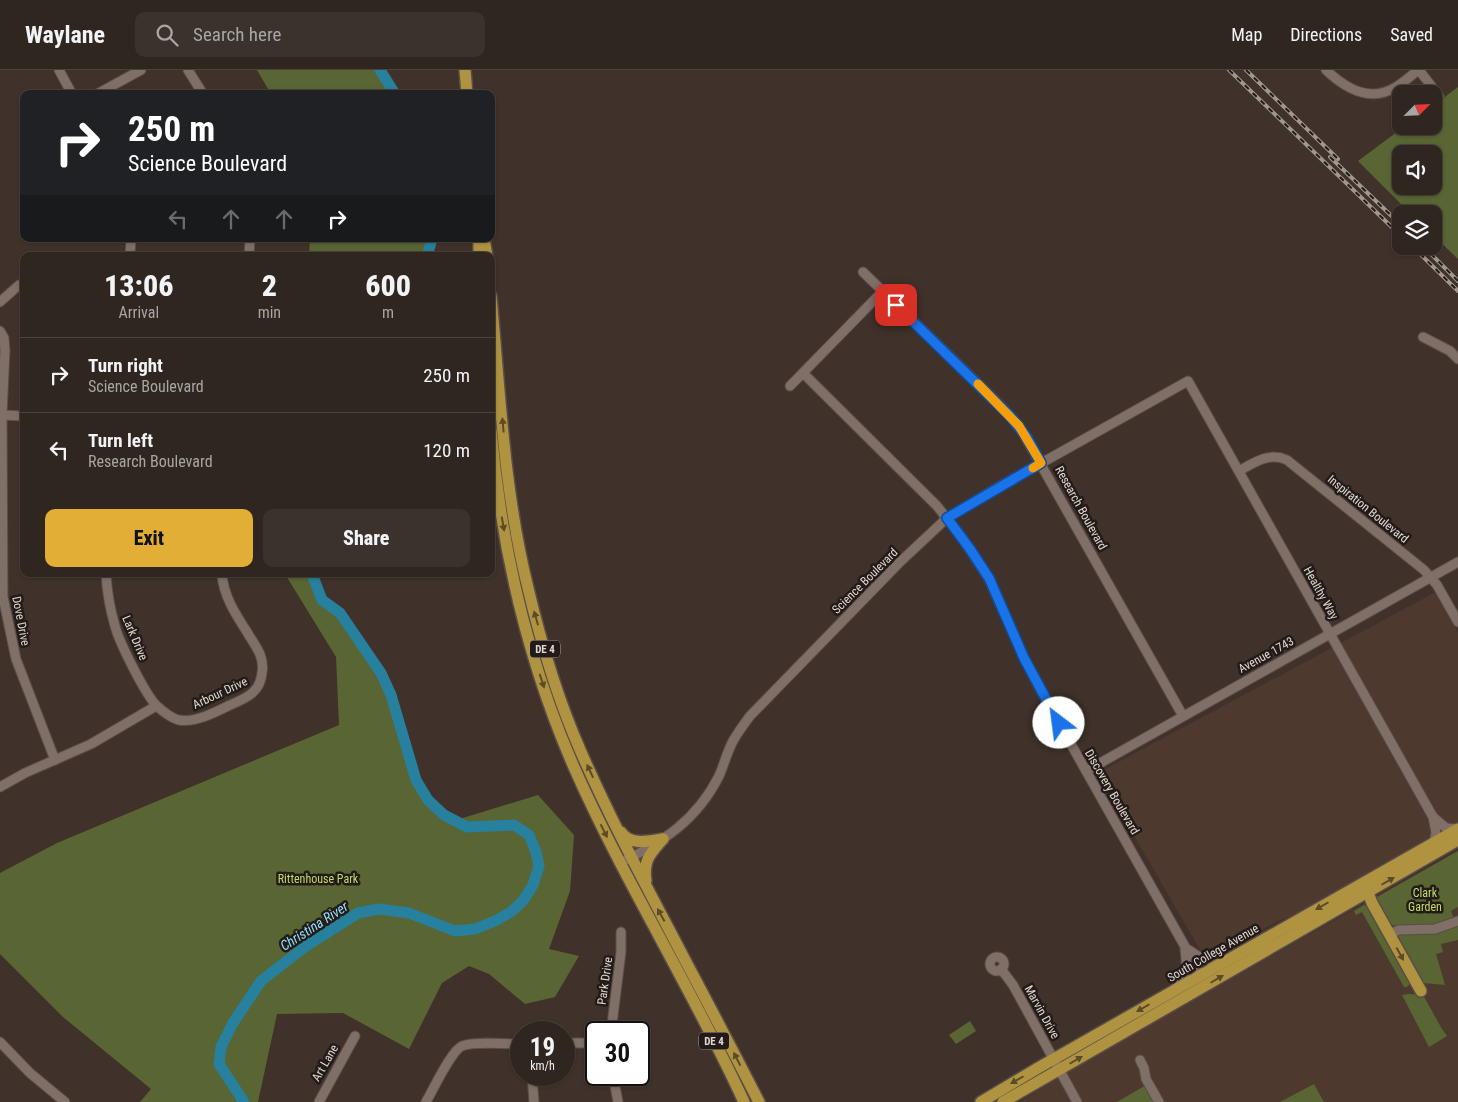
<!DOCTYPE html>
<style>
body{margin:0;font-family:"Roboto Condensed",sans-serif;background:#3c322d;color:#f1f3f6;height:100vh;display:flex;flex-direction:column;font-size:19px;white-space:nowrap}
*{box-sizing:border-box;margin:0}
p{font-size:16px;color:#a8a5a5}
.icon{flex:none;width:28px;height:28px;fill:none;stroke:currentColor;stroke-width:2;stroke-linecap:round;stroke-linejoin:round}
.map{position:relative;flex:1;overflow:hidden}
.drawer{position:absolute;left:20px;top:182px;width:475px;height:325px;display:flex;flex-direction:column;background:#302620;border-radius:10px;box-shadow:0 1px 4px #0004,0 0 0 1px #4b433e}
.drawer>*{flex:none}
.guide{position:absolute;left:20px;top:20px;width:475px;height:152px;border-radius:10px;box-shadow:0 1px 4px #0004,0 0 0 1px #4b433e;background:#202124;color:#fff;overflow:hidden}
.needle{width:32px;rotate:66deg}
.controls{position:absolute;left:1392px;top:15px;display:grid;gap:10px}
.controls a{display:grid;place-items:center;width:50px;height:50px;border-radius:10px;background:#302620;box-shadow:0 1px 4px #0004,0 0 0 1px #4b433e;font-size:25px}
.speed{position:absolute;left:510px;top:951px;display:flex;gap:10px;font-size:25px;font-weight:700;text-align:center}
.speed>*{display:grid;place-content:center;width:65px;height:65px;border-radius:50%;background:#302620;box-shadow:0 1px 4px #0004,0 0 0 1px #4b433e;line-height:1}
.speed small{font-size:12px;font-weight:400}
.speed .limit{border:2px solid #111;border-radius:8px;background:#fff;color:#111}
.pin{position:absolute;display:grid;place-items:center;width:42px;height:42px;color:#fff;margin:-21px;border-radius:10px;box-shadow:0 2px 8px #0006}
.me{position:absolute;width:55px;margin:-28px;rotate:330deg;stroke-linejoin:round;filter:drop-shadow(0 0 4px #0008)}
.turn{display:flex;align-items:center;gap:18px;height:105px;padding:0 25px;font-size:22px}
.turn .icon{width:65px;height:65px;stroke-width:2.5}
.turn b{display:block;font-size:35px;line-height:42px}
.lanes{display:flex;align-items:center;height:48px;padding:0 25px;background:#0003;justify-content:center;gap:25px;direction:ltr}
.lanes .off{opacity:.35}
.eta{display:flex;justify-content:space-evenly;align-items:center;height:85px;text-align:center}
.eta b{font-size:30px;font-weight:800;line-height:35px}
.button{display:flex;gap:10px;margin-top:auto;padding:10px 25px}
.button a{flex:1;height:58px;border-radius:10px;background:#e3ae35;color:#111;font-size:20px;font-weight:800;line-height:58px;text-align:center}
.button a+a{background:#3c322d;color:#f1f3f6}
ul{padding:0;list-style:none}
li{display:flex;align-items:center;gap:15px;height:75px;padding:0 25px;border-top:1px solid #4b433e}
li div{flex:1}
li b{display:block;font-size:19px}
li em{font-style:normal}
header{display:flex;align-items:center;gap:30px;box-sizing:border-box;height:70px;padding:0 25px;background:#302620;border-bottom:1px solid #4b433e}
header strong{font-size:24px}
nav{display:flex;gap:28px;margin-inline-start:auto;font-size:18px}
.search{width:350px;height:45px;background:#3c322d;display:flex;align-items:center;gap:12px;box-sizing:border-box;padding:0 18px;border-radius:10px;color:#a8a5a5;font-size:19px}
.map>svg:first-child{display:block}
.built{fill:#4e392e}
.green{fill:#596533;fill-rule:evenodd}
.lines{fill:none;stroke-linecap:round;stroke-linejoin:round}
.river{stroke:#26809e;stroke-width:11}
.minor-casing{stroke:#5a4e48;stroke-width:11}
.major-casing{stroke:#5a4e48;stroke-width:14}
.minor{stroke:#806f67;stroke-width:9}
.major{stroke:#b09340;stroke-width:11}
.rail-casing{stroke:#a19690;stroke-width:4}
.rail{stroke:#221b18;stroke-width:2;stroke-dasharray:5.5;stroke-linecap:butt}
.oneway{fill:#5b4b28}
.route-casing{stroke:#114b97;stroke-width:12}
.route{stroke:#1a73e8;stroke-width:9}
.slow{stroke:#f59e0b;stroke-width:9}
.labels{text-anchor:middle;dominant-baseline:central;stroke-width:5;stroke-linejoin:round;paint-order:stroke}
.shield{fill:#221b18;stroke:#a79f9a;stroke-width:1}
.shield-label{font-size:11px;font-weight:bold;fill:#e0d7d2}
.street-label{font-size:12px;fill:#e0d7d2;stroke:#221b18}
.park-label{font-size:12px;fill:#c1dc67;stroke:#221b18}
.water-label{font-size:14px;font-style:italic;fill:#91dffe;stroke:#221b18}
</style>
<header>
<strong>Waylane</strong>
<div class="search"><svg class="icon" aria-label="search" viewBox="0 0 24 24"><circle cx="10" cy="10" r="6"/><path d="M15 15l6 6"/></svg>Search here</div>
<nav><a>Map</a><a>Directions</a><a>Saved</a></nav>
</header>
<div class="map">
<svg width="1458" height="1032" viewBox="0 0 1458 1032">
<rect width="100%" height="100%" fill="#40322a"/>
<!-- built -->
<g class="built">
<path d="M1436 522 1458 562V752L1301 842 1276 852 1220 884 1213 885 1206 884 1199 878 1098 703Z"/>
<path d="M1458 780V1032H1020L1079 995Z"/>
</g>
<!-- green -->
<g class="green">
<path d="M257 0H380L395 24H271Z"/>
<path d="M1458 17V189L1434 166V144H1411L1358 91 1405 56H1434V35ZM1401 84H1434V116H1401Z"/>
<path d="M310 169H431V176L424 186H309Z"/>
<path d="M285 504H312L322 530 340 543 381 603 391 625 409 688 416 710 421 719 436 737 453 751 538 725 574 765 570 821 549 879 579 886 555 927 525 934 489 904 469 896 442 913 409 979 343 943 277 944 258 1032H140L151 1019 63 947 0 884V803L57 773 339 655 336 587Z"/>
<path d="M1458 781V837L1451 841 1454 849C1434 859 1409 859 1388 854L1377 832V827Z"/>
<path d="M1364 835 1368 837 1411 912 1407 917H1404L1362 842 1356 845 1354 841Z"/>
<path d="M1458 854V870L1441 874 1443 882 1436 884 1445 915 1424 913 1396 868 1397 865Z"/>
<path d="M1409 924 1423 925 1442 959 1447 966 1429 977 1402 925Z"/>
<path d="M970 951 976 961 956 974 949 965Z"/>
<path d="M1314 1014 1324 1032H1280Z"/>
<path d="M1146 1015 1155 1032H1117Z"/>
</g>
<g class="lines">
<!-- river -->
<g class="river">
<path d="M380 0 395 24"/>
<path d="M427 186 432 169"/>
<path d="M244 1032 219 994 221 977 233 953 261 911 306 876 358 843 379 839 409 843 455 861 475 859 495 851 511 842 523 831 533 815 539 796 536 782 529 765 514 755 467 757 444 745 428 730 416 710 391 625 381 603 340 543 322 530 312 504"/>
</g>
<defs>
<g id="minor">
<path d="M59 0 72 24"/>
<path d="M188 0 203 24"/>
<path d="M1326 0C1346 19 1370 33 1396 17 1404 12 1411 6 1418 0"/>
<path d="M1419 0 1439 26"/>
<path d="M97 24 141 0"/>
<path d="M130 186 131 169"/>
<path d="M249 186 250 169"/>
<path d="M863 202 1002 337 1019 356 1183 646"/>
<path d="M0 232 19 215"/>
<path d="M0 261 4 268 5 280 2 345 3 527 16 589 55 690"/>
<path d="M1423 267 1450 281 1458 289"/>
<path d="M803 303 937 436 960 465 989 509 1024 588 1041 621 1201 905"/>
<path d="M790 316 882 222"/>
<path d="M2 345 24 346"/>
<path d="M1239 401C1255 392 1269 382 1287 390L1424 500 1437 515 1458 552"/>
<path d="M106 504C107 521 110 539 115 556 119 572 146 626 157 636 162 641 173 649 179 650 195 653 216 642 230 635 246 628 260 623 262 603 265 586 255 576 247 562 236 545 223 525 222 504"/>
<path d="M1086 701 1458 492"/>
<path d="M0 717 25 703 91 674 156 636"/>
<path d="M1433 747 1446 758 1458 759"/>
<path d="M620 793C663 772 697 750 719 706 724 695 727 682 733 671 738 662 744 654 750 646L900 492 947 448 995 419 1188 311 1433 747 1436 763 1434 773"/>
<path d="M1389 864 1399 860 1435 859 1458 851"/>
<path d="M1189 880 1204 890 1226 891"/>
<circle cx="997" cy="894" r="7"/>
<path d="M1001 899 1013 915 1077 1032"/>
<path d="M1177 916C1188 905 1187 894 1185 880"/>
<path d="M611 962 621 882V862"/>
<path d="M0 972 30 1003 65 1032"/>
<path d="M564 973H596"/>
<path d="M1140 990 1144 998 1146 1009 1159 1032"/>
<path d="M532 1005 534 1032"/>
<path d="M613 1005 618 1032"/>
<path d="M319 1032 355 966"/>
<path d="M426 1032C433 1020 451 981 462 976 473 971 508 974 521 974"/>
</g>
<g id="major">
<path d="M465 0 467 24"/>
<path d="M484 169 487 186"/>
<path d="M479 186V169"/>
<path d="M491 226C500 324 504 422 528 518 541 573 558 630 581 682 612 753 649 821 685 890 710 937 735 985 759 1032"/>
<path d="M491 360C501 475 527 589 573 695 624 811 692 918 744 1032"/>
<path d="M621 762C630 776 649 771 663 769"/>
<path d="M646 811C643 790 650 784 663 769"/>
<path d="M1369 815 1368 823 1372 833 1421 921"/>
<path d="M981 1032 1038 998 1458 759"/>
<path d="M1003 1032 1458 770"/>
</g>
</defs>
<!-- minor casing -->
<use href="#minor" class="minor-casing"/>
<!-- major casing -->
<use href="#major" class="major-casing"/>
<!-- minor -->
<use href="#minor" class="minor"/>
<!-- major -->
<use href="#major" class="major"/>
<defs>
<g id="rail">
<path d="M1229 0 1401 166"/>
<path d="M1246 0 1338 89"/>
<path d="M1330 87 1401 155"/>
<path d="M1412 176 1458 221"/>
<path d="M1423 176 1458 211"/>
</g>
</defs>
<!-- rail casing -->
<use href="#rail" class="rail-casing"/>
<!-- rail -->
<use href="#rail" class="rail"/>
</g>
<!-- one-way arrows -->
<defs><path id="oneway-solid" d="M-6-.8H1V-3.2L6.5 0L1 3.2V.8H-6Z" transform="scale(1.25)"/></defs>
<g class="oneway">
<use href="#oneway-solid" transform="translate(503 355) rotate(-95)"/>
<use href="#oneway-solid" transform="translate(503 454) rotate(80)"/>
<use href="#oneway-solid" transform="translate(536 548) rotate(-106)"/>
<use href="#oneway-solid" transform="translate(542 611) rotate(72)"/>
<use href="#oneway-solid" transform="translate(590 701) rotate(-115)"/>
<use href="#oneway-solid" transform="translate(604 761) rotate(63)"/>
<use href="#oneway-solid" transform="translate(1388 811) rotate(-30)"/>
<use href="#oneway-solid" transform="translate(1322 836) rotate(150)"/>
<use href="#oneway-solid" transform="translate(661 845) rotate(-119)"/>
<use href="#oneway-solid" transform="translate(1400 884) rotate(61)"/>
<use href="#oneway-solid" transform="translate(1217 909) rotate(-30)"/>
<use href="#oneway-solid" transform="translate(1143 938) rotate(150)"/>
<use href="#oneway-solid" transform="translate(737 989) rotate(-117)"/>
<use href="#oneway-solid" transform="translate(1076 990) rotate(-30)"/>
<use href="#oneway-solid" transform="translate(1017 1010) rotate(150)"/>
</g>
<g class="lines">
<defs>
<path id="route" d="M896 235 1009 345 1026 366 1041 393 947 448 970 479 989 508 1024 588 1059 653"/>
</defs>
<!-- route casing -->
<use href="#route" class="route-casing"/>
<!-- route -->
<use href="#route" class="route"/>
<!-- slow -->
<path class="slow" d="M978 314 1019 356 1041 393 1033 398"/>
</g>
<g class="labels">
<!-- shield labels -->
<g class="shield">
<rect x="530" y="570.5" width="30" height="17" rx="4"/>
<rect x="699" y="962.5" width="30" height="17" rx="4"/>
</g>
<g class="shield-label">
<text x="545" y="579">DE 4</text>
<text x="714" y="971">DE 4</text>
</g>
<!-- street labels -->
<g class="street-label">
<text transform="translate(1081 438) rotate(61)">Research Boulevard</text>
<text transform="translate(1368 439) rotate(39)">Inspiration Boulevard</text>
<text transform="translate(865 511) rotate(-45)">Science Boulevard</text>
<text transform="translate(1321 523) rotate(61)">Healthy Way</text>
<text transform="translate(21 551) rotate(79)">Dove Drive</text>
<text transform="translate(135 568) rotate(67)">Lark Drive</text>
<text transform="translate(1266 585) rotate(-29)">Avenue 1743</text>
<text transform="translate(220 623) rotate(-25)">Arbour Drive</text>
<text transform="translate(1112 722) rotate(60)">Discovery Boulevard</text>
<text transform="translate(1213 883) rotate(-30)">South College Avenue</text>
<text transform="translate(605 911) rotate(-82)">Park Drive</text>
<text transform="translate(1042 942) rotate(61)">Marvin Drive</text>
<text transform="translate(325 993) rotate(-60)">Art Lane</text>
</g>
<!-- park labels -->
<g class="park-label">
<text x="318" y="809">Rittenhouse Park</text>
<text x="1425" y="823">Clark<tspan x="1425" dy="14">Garden</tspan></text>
</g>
<!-- water labels -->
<g class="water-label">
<text transform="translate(314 856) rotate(-33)">Christina River</text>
</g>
</g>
</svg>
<div class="controls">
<a><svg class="needle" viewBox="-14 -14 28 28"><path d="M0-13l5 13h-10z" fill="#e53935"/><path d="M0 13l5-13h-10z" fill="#a8a5a5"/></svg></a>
<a><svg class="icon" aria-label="sound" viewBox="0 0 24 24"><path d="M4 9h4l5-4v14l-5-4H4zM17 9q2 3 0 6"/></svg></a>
<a><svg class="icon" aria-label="layers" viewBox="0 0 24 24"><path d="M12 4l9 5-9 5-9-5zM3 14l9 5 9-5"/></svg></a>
</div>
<div class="speed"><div>19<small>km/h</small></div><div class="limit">30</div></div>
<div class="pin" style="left:896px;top:235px;background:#d93025"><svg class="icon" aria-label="arrive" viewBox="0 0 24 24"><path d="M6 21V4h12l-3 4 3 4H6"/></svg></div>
<svg class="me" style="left:1059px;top:653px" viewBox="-20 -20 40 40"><circle r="19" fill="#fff"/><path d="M0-13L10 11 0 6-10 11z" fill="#1a73e8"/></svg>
<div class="guide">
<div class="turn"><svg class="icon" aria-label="right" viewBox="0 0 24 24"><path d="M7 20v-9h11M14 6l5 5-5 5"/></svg><div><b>250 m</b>Science Boulevard</div></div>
<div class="lanes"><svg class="icon off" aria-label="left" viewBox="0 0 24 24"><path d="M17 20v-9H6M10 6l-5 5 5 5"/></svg><svg class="icon off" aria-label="ahead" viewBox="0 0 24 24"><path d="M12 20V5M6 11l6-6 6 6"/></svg><svg class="icon off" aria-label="ahead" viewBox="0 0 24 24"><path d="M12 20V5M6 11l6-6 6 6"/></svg><svg class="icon" aria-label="right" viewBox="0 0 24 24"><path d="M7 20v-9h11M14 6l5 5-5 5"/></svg></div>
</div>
<section class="drawer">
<div class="eta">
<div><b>13:06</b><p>Arrival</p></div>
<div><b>2</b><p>min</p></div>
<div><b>600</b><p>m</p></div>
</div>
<ul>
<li><svg class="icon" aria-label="right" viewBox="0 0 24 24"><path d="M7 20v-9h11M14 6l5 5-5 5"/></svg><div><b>Turn right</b><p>Science Boulevard</p></div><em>250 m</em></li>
<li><svg class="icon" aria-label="left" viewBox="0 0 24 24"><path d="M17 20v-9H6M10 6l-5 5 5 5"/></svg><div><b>Turn left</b><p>Research Boulevard</p></div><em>120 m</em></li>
</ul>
<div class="button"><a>Exit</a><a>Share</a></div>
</section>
</div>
